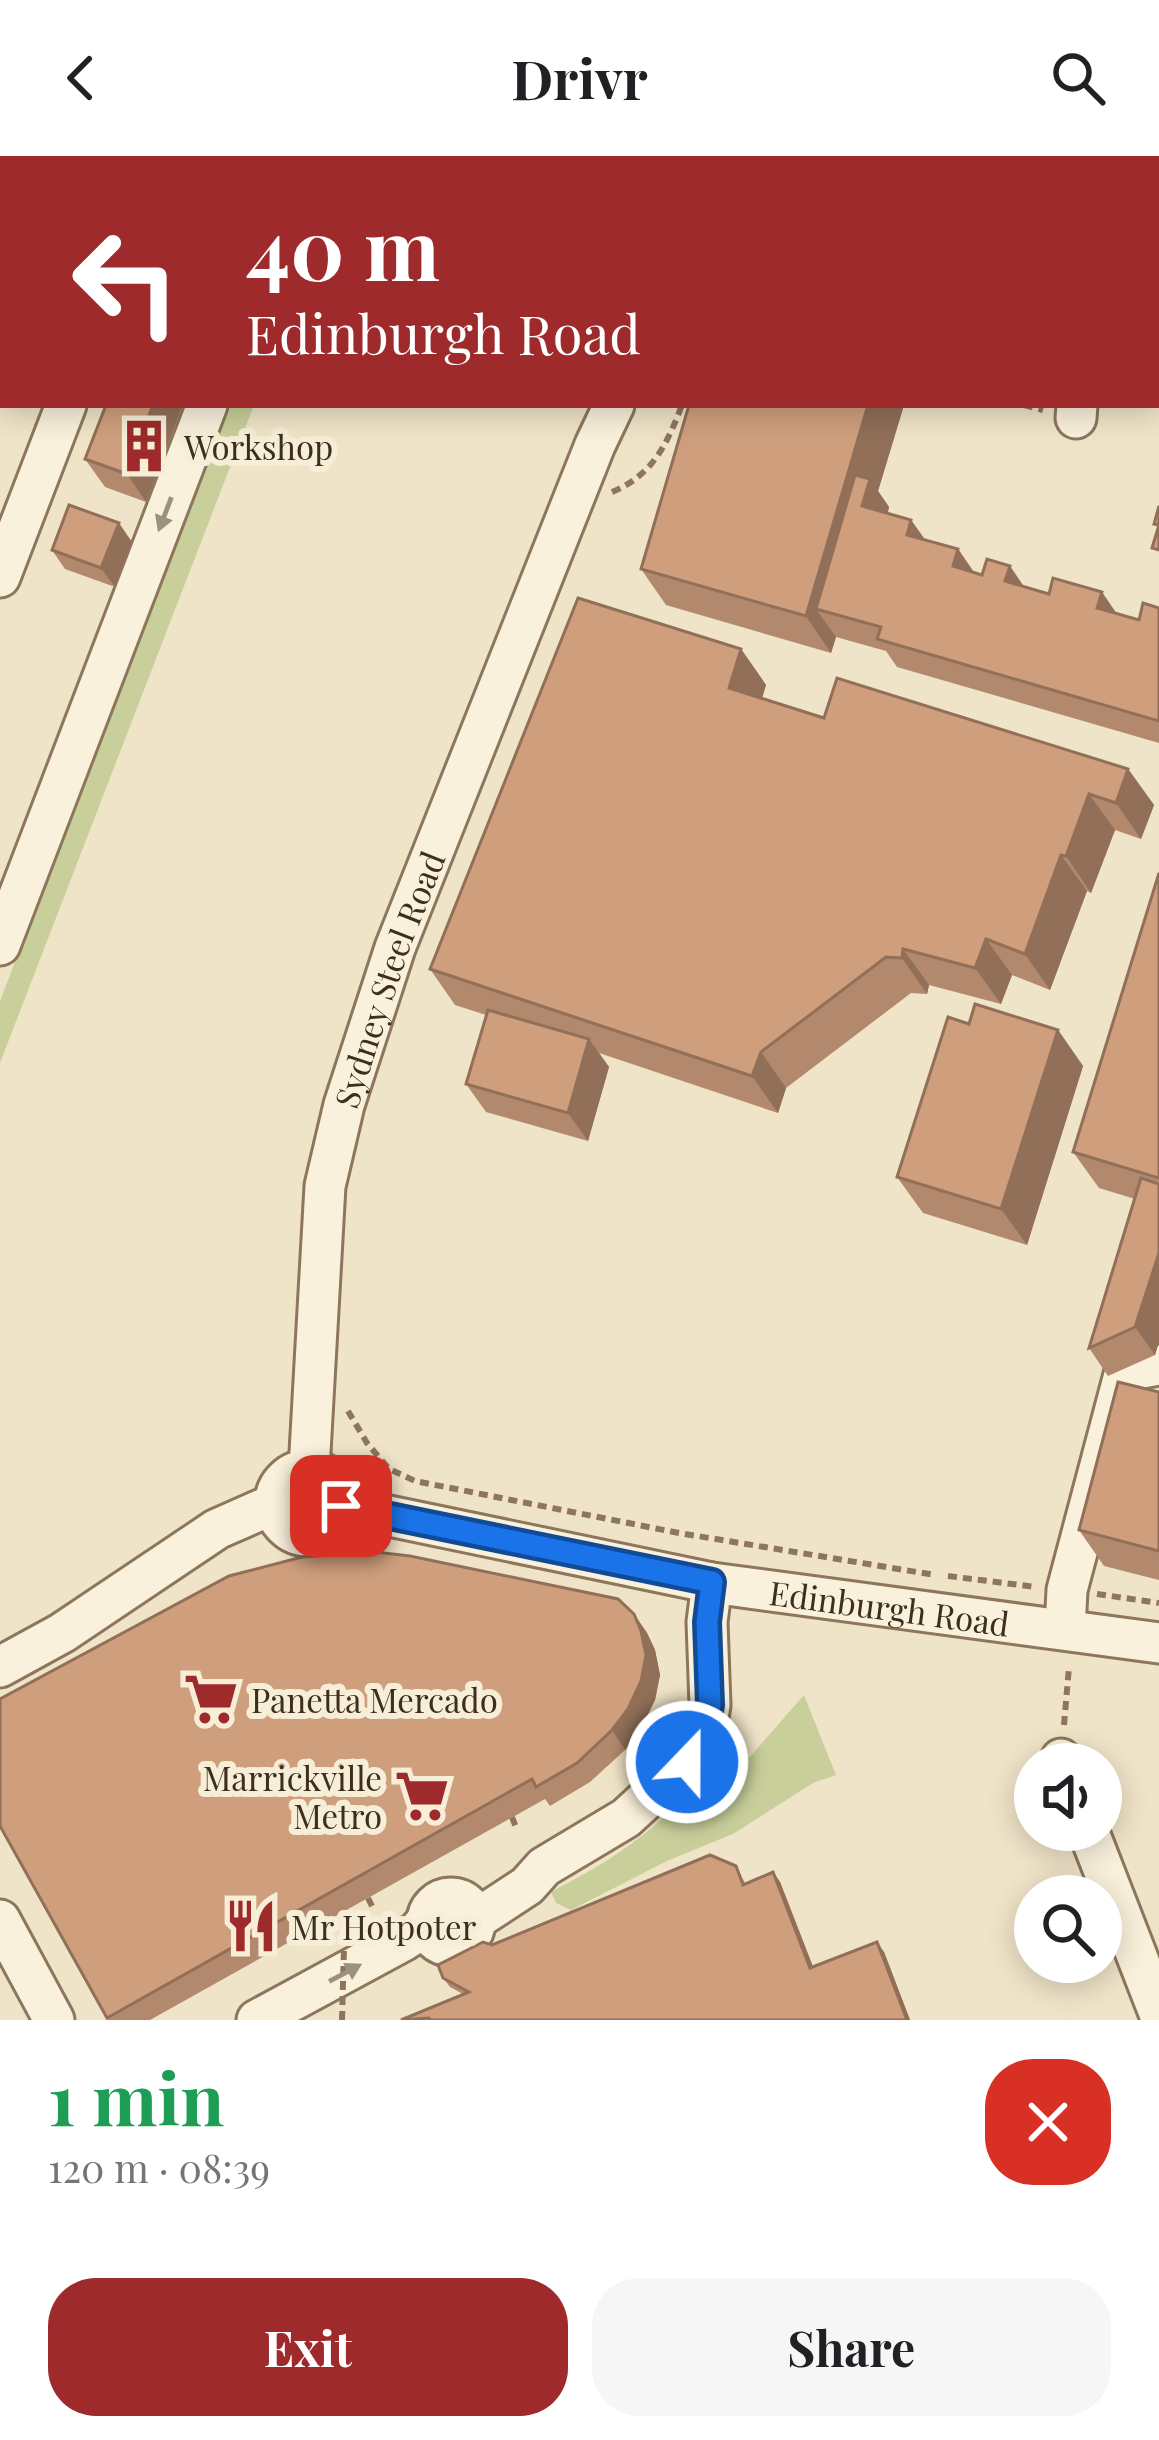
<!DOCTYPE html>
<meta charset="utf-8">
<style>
body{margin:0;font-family:"Playfair Display",serif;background:#f6f6f6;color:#202124;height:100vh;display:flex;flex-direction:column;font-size:45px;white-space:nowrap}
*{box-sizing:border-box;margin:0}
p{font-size:39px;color:#757577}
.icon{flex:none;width:66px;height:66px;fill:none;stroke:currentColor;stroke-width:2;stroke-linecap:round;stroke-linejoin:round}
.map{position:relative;height:1864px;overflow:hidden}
.panel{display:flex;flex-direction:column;background:#fff;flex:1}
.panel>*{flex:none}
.top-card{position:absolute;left:0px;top:0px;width:1161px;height:252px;box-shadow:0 6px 30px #0003;background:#9e2a2b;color:#fff;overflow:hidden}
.controls{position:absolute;left:1014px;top:1587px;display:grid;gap:24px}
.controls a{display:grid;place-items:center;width:108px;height:108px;border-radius:50%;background:#fff;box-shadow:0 6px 30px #0003;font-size:60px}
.pin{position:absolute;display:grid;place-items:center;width:102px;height:102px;color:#fff;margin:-51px;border-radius:24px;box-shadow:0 6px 18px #0006}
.me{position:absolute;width:132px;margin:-66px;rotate:22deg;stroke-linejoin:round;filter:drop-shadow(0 0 9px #0008)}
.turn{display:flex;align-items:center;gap:42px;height:252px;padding:0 48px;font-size:54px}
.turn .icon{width:156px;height:156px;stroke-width:2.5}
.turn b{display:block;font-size:84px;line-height:102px}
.round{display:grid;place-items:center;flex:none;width:126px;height:126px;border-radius:48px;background:#f6f6f6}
.head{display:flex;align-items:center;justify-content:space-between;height:204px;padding:0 48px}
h1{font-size:72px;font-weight:700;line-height:90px;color:#1e9e55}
.button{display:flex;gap:24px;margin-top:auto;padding:24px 48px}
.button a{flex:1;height:138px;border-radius:48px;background:#9e2a2b;color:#fff;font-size:48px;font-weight:700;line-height:138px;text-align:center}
.button a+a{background:#f6f6f6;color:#202124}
header{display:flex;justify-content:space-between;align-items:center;height:156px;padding:0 48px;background:#fff;font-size:54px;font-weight:700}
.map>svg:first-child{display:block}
.green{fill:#c9cf9b}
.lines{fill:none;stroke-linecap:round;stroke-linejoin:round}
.minor-casing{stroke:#8d765c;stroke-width:45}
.path{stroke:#8d765c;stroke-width:6;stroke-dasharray:9 6;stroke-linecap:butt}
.minor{stroke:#faf1dc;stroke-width:39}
.path-bridge{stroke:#8d765c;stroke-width:6;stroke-dasharray:9 6;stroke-linecap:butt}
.wall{fill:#b2896c}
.shaded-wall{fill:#916f58}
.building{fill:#cf9f7d;stroke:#916f58;stroke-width:3}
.oneway{fill:#9c907e}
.route-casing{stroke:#114b97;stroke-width:30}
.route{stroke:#1a73e8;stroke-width:21}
.labels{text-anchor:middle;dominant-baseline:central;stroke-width:12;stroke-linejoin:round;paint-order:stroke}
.poi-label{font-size:33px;fill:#3d2e20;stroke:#f7eed8;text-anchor:start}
.street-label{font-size:33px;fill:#3d2e20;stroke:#f7eed8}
</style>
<header><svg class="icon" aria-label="back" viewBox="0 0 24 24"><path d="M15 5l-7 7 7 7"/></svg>Drivr<svg class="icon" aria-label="search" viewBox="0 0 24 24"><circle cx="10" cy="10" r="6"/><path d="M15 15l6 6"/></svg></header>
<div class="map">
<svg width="1159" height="1864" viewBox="0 0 1159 1864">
<rect width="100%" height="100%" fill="#f0e4c8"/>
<!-- green -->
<g class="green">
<path d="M228 249H254L0 907V845Z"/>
<path d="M804 1539 836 1619 813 1627 733 1678 667 1705 571 1754 556 1747 551 1736C573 1724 597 1712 618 1697 657 1672 694 1633 725 1598L749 1602Z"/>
</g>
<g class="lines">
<defs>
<g id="minor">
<path d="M163 3 164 0"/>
<path d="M301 3 302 0"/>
<path d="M711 3 712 0"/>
<path d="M1144 3 1145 0"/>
<path d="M1076 262 1077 249"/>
<path d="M0 421 66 249"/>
<path d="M0 789 207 249"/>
<circle cx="308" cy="1347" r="33"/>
<path id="s1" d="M309 1314 325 1030 344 949 395 792 595 289 614 249"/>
<path id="s2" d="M341 1350 712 1427 1159 1487"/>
<path d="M1065 1473 1067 1434 1125 1215 1159 1209"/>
<path d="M0 1511 62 1477 217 1373 274 1348"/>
<path d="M1061 1603 1063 1608"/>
<path d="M1088 1674 1159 1857"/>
<circle cx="451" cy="1766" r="24"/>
<path d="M0 1764 54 1864"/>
<path d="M475 1764 527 1730 544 1711 626 1662 687 1606 706 1574 710 1549 707 1466 712 1427"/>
<path d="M257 1864 403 1785 417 1776 428 1764"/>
</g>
</defs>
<!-- minor casing -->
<use href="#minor" class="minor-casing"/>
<!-- path -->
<g class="path">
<path d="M0 158 3 159"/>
<path d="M0 211 3 202"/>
<path d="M1024 249 1043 254"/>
<path d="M612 336C653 319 667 288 682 249"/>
<path d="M348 1255 367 1287 389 1313 415 1325 679 1377 935 1419"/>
<path d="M948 1420 1036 1431"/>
<path d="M1097 1438 1159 1447"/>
<path d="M1064 1569 1069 1511"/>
<path d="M512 1661 517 1674"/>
<path d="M368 1742 374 1754"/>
</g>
<!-- minor -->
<use href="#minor" class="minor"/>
<!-- path-bridge -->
<path class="path-bridge" d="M342 1864 345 1755"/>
</g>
<!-- wall -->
<g class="wall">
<path d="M176 0H278L277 3H178Z"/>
<path d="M106 249 146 346 105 331 85 303Z"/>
<path d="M689 249H904L878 335 889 351 888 357 911 364 925 384 958 393 974 416 1139 464 1159 452V587L897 511 886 495 836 481 831 497 666 449 641 413Z"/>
<path d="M132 386 115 431 65 413 52 394Z"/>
<path d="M741 493 766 529 762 542 824 562 1128 613 1154 649 1141 683 1115 674 1091 737 1087 735 1050 834 1012 819 1001 848 929 829 927 838 911 837 786 932 778 957 599 897 609 911 588 985 486 956 466 928 486 859 455 849 430 813Z"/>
<path d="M1159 716V1186L1155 1199 1108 1220 1089 1192 1135 1043 1099 1032 1073 996Z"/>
<path d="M969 868 1058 874 1083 910 1027 1089 923 1057 897 1021Z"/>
<path d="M1159 1236V1424L1104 1410 1079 1374Z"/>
<path d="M634 1458 647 1477 655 1494 660 1519 655 1544 641 1572 625 1594 590 1626 550 1650 545 1643 150 1864H108L0 1670Z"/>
<path d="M736 1710 745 1727 773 1716 780 1726 813 1811 884 1796 910 1864H401L463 1838 450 1831 443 1822 492 1789Z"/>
</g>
<!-- shaded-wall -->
<g class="shaded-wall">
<path d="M247 0H278L277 3H246Z"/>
<path d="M953 0H976L975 3H953Z"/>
<path d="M153 249H183L146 346 127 318Z"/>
<path d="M868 249H904L878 335 889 351 882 378 816 453 836 481 831 497 806 460Z"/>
<path d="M911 364 931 392 907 379Z"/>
<path d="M119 367 132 386 115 431 101 412Z"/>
<path d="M958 393 977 421 953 410Z"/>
<path d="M1010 410 1029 438 1005 425Z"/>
<path d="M1102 436 1121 464 1097 452Z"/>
<path d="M741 493 766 529 754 568 729 532Z"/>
<path d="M1128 613 1154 649 1141 683 1116 647Z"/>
<path d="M1089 638 1115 674 1091 737 1066 700Z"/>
<path d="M1061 699 1087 735 1050 834 1025 798Z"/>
<path d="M986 783 1012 819 1001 848 975 812Z"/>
<path d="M903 793 929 829 927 838 902 802Z"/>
<path d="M1058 874 1083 910 1027 1089 1001 1053Z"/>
<path d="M589 883 609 911 588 985 568 957Z"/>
<path d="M761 896 786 932 778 957 752 920Z"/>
<path d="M1159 1097V1186L1155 1199 1135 1171Z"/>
<path d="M634 1458 647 1477 655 1494 660 1519 655 1544 641 1572 625 1594 612 1574Z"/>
<path d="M773 1716 780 1726 817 1821 810 1812Z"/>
<path d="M877 1786 884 1796 910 1864H907Z"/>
</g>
<!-- building -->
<g class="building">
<path d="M197 0H247L246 3H205Z"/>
<path d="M773 0H954L953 3H772Z"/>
<path d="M106 249H153L127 318 85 303Z"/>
<path d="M689 249H868L806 460 641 413Z"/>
<path d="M855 319 870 323 862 350 911 364 907 379 958 393 953 410 982 419 987 403 1010 410 1005 425 1049 438 1053 422 1102 436 1097 452 1139 464 1143 447 1159 452V565L877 483 881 471 816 453Z"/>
<path d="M69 349 119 367 101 412 52 394Z"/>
<path d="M1159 350V394L1152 392 1159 369 1154 368Z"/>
<path d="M578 442 741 493 729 532 824 562 837 522 1128 613 1116 647 1089 638 1066 700 1061 699 1025 798 986 783 975 812 903 793 902 802 886 801 761 896 752 920 430 813Z"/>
<path d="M1159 717V1022L1073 996Z"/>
<path d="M975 848 1058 874 1001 1053 897 1021 948 861 969 868Z"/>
<path d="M488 854 589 883 568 957 466 928Z"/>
<path d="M1141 1022 1159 1028V1097L1135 1171 1089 1192Z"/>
<path d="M1118 1226 1159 1236V1395L1079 1374Z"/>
<path d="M375 1396 410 1400 618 1443 634 1458 641 1475 646 1499 641 1525 628 1553 612 1574 577 1607 536 1631 532 1623 107 1862 0 1670V1543L229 1420 302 1401Z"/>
<path d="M710 1699 736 1710 743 1729 773 1716 810 1812 877 1786 907 1864H430L429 1862 401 1864 469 1836 443 1822 438 1809 483 1786 492 1789Z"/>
</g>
<!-- one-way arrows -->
<defs><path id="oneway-solid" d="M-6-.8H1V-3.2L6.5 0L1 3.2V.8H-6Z" transform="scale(3)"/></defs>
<g class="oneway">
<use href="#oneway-solid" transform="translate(165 358) rotate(111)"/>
<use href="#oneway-solid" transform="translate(345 1817) rotate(-28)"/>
</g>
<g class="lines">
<defs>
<path id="route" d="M341 1350 712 1426 707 1466 710 1549 706 1574 687 1606"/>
</defs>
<!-- route casing -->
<use href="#route" class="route-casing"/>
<!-- route -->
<use href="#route" class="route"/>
</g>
<!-- icons -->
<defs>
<symbol id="building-bare" viewBox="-9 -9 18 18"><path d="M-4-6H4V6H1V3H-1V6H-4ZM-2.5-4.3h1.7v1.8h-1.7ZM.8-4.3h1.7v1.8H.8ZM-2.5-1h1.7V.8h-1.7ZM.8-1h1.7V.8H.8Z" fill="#9e2a2b" stroke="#f7eed8" stroke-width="2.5" paint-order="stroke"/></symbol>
<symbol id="supermarket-bare" viewBox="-9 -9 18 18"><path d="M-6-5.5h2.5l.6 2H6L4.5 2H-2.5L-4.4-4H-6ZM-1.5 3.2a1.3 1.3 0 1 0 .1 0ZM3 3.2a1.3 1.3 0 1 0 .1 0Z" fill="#9e2a2b" stroke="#f7eed8" stroke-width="2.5" paint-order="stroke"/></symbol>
<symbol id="restaurant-bare" viewBox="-9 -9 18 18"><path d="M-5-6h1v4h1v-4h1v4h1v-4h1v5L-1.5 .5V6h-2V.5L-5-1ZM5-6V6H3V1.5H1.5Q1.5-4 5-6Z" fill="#9e2a2b" stroke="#f7eed8" stroke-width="2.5" paint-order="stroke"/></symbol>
</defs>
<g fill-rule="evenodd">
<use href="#building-bare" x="106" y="252" width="76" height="76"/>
<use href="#supermarket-bare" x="173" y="1505" width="76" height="76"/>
<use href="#supermarket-bare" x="384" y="1602" width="76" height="76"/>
<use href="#restaurant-bare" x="213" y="1732" width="76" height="76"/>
</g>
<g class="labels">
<!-- poi labels -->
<g class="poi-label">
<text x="184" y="290">Workshop</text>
<text x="251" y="1543">Panetta Mercado</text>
<text x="382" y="1621" text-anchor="end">Marrickville<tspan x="382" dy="38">Metro</tspan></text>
<text x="291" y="1770">Mr Hotpoter</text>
</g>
<!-- street labels -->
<g class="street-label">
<text stroke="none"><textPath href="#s1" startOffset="501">Sydney Steel Road</textPath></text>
<text stroke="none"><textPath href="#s2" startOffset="558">Edinburgh Road</textPath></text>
</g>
</g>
</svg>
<div class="controls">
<a><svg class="icon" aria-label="sound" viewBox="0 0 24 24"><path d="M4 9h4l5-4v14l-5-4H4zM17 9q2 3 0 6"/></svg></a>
<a><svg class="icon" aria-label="search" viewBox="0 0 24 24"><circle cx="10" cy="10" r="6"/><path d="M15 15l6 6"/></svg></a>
</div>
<div class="pin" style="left:341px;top:1350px;background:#d93025"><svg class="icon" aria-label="arrive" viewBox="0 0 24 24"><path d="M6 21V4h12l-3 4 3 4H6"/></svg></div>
<svg class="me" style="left:687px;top:1606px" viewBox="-20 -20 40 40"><circle r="17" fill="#1a73e8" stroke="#fff" stroke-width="3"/><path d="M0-11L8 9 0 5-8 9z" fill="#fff"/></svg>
<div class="top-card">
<div class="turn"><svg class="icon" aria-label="left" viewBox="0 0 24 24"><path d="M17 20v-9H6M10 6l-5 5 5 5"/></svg><div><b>40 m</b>Edinburgh Road</div></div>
</div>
</div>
<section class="panel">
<div class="head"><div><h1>1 min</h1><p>120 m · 08:39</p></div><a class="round" style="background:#d93025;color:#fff"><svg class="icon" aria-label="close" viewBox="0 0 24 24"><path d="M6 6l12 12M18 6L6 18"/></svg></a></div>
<div class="button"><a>Exit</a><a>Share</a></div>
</section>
